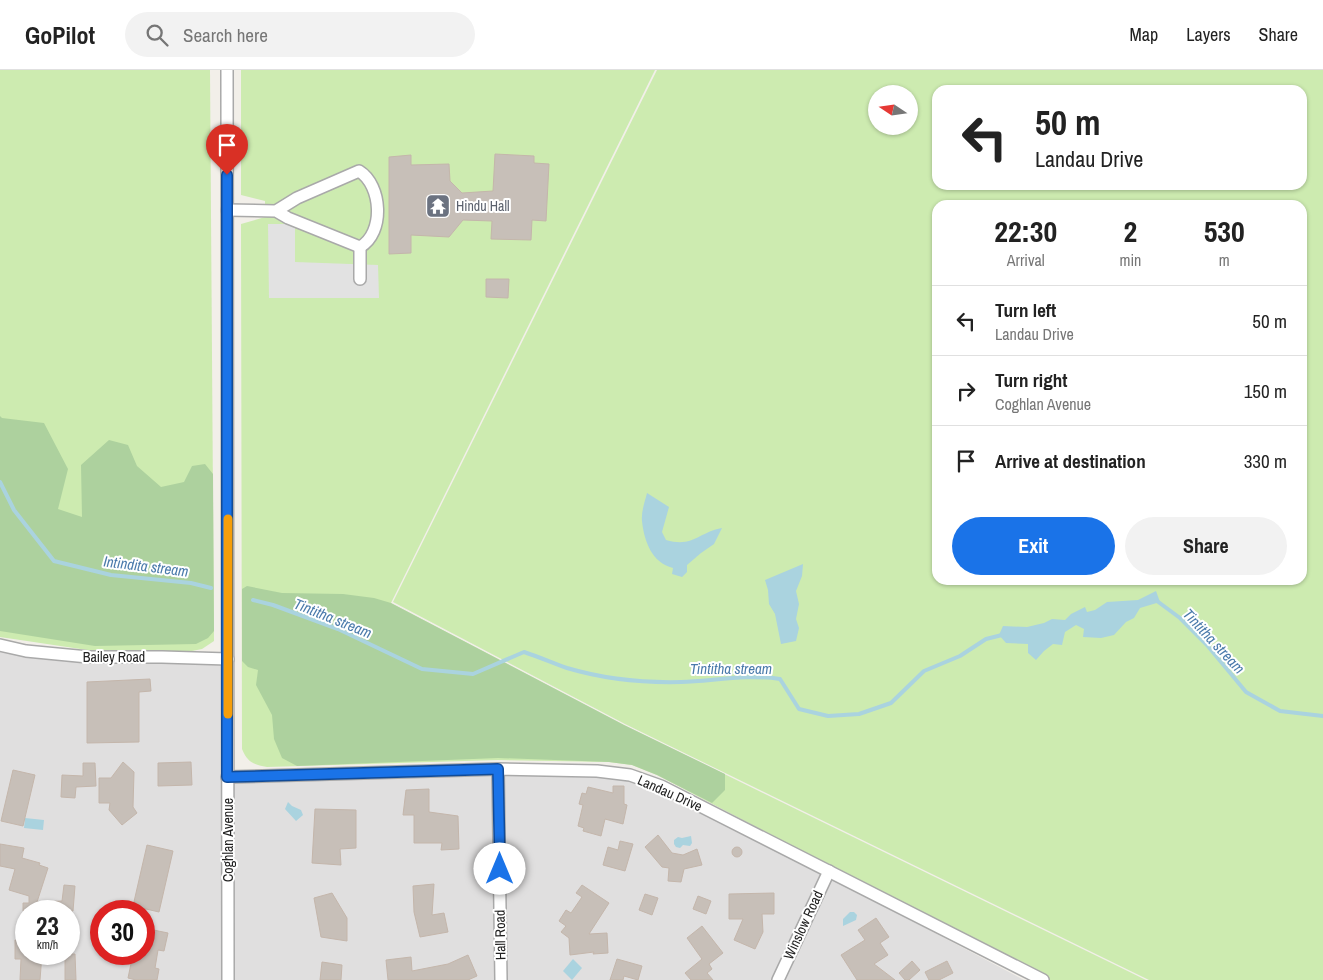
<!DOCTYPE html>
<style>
body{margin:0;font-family:"Archivo Narrow",sans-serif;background:#f2f2f2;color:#222;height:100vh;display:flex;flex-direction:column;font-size:19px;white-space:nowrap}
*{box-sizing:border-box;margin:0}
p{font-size:16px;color:#767676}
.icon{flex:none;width:28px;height:28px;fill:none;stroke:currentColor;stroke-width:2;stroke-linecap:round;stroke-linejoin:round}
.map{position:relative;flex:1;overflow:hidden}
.drawer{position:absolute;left:932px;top:130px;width:375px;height:385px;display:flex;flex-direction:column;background:#fff;border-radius:15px;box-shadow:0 1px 4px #0004}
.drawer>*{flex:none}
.top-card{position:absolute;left:932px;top:15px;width:375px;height:105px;border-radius:15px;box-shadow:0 1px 4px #0004;background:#fff;color:#222;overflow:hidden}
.needle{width:32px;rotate:283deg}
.buttons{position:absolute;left:868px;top:15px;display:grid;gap:10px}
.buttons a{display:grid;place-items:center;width:50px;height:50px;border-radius:50%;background:#fff;box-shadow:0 1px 4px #0004;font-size:25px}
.speed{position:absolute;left:15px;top:830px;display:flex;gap:10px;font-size:25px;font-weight:700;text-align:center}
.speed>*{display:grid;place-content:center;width:65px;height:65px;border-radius:50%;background:#fff;box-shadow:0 1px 4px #0004;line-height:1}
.speed small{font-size:12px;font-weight:400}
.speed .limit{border:8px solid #d22;background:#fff;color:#111}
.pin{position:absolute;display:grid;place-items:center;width:42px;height:42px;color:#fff;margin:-51px -21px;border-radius:50% 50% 50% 0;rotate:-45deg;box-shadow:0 0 5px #0007}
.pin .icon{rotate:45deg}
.me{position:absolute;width:55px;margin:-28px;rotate:0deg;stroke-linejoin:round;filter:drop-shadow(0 0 4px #0008)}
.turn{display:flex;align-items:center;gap:18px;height:105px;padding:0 20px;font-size:22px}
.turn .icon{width:65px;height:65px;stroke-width:2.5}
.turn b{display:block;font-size:35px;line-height:42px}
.eta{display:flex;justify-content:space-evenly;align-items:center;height:85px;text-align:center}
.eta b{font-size:30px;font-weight:800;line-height:35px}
.button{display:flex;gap:10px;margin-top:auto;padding:10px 20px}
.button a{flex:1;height:58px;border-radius:30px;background:#1a73e8;color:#fff;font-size:20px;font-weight:800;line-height:58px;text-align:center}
.button a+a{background:#f2f2f2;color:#222}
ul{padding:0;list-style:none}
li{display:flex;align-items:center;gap:15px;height:70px;padding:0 20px;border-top:1px solid #e0e0e0}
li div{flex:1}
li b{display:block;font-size:19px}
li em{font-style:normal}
header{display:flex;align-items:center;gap:30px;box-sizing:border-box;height:70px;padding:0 25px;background:#fff;border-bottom:1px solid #e0e0e0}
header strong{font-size:24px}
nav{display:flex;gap:28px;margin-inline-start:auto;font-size:18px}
.search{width:350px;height:45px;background:#f2f2f2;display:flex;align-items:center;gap:12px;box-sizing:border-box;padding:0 18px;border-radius:28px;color:#767676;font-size:19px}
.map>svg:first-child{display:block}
.residential{fill:#e0dfdf;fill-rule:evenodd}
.grass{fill:#cdebb0;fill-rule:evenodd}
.forest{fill:#add19e}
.parking{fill:#e2e2e2}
.water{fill:#aad3df}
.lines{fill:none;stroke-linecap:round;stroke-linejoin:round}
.stream{stroke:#aad3df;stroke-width:4}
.building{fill:#c7bfb8;stroke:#c4b6ab}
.minor-casing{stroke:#a9a9a9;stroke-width:14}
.minor{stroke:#fff;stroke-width:11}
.route-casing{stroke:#114b97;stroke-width:12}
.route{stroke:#1a73e8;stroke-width:9}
.slow{stroke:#f59e0b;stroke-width:9}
.labels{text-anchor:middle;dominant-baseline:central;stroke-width:4;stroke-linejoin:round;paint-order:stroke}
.worship-label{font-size:14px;fill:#5b616d;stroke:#fff;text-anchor:start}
.street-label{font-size:14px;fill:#222;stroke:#fff}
.water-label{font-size:15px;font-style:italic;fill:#4a7aab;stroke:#fff}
</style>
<header>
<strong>GoPilot</strong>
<div class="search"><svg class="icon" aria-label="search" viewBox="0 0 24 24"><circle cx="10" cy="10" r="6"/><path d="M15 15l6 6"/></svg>Search here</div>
<nav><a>Map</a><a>Layers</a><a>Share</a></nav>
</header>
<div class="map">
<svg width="1323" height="910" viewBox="0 0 1323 910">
<rect width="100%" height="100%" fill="#f2efe9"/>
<!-- residential -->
<path class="residential" d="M0 578 225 592V709L496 702 613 704 665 721 1024 910H0ZM26 841H69V884H26ZM101 841H144V884H101Z"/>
<!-- grass -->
<g class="grass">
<path d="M0 0H210L214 571 202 579 192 581H94L0 567Z"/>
<path d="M241 0H655L391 533 624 655 1146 910H1048L657 705 632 695 609 692 498 690 267 697C253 694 248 693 242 679L241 154 265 147V131L241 125Z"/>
<path d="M657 0H1323V910H1149L625 654 393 532ZM938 20H1302V115H938ZM876 24H909V56H876ZM938 135H1302V510H938Z"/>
</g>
<!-- forest -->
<g class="forest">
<path d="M0 346 2 348 44 353 68 399 58 439 82 447 81 395 109 370 128 375 137 396 161 417 184 412 192 396 205 394 213 404 214 561 208 568 196 574 95 576 0 561Z"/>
<path d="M247 516 282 523 343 524 374 528 391 533 624 655 725 704V720L712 733 657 705 632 695 609 692 498 688 297 696 282 688 274 669 272 645 256 615 258 600 248 597 242 591V519Z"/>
</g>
<!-- parking -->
<path class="parking" d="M268 154H295V192L378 195 379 228H269Z"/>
<!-- water -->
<g class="water">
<path d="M647 423 669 437 662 462 666 470C693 478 699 462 722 458L714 474 701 483 687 495V502L682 507 672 504 673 498C652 493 644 471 642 451 641 442 645 431 647 423Z"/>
<path d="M803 494 802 506 796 521 799 534 796 549 799 558 796 571 781 574 775 544 769 534 768 520 765 510Z"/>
<path d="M1156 521 1160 532 1140 538 1134 548 1126 552 1114 565 1101 568 1083 567 1084 559 1076 555 1065 562 1062 575 1053 574 1044 581 1036 590 1028 583V574L1006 573 999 565 1003 556 1027 557 1044 553 1052 549 1065 550 1071 544 1085 537 1087 542 1095 540 1107 532 1138 530Z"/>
<path d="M288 732 292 736 301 740 303 745 296 751 285 739Z"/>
<path d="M25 748 44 750 43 760 24 758Z"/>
<path d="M691 766 692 773 690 776 683 775 680 778 676 777 674 774V770L678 767 682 768Z"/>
<path d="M850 842H854L857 845 856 850 843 856V849Z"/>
<path d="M573 889 582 898 572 910 563 901Z"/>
</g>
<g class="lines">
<!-- stream -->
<g class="stream">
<path d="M0 412 14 440 54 491 111 505 191 513 211 518"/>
<path d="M253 530 273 535 338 559 422 599 473 604 524 582C539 587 553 593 567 598 604 609 642 613 681 612 713 611 747 604 780 609L799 639 828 646 859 644 891 633 924 601 960 586 986 569 1002 565"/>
<path d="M1157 531 1180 548 1207 575 1246 622 1280 641 1323 646"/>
</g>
</g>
<!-- building -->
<g class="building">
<path d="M495 84 534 86V93L549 94 546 151 532 150 531 170 491 169 492 151 463 150 449 167 411 165V183L389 184V87L411 85V95L449 94 450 111 462 123 493 121Z"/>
<path d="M486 209H509L508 228 486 227Z"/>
<path d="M150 609 151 621 139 622V672L87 673V612Z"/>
<path d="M123 692 134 702 133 737 137 743 122 755 109 740 110 733H99V708H111Z"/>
<path d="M191 692 192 715 158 716V693Z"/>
<path d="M83 693H95L96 716 76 717 75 728 61 727 62 705 83 706Z"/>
<path d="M13 700 35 705 23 756 1 751Z"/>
<path d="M613 716H624V734L627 735 623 754 605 749 601 766 583 761 584 758 578 756 583 735 579 734 582 723 586 724 588 717 613 723Z"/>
<path d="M429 719V742L458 746 459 779 441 780 442 773H414V745H403L406 720Z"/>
<path d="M315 739 356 740V778L340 779 341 795 312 793Z"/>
<path d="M658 765 672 783 683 785 697 779 702 795 684 799 681 812 668 811 669 798 662 797 645 777Z"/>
<path d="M620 771 633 774 625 801 603 795 608 777 618 780Z"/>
<path d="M0 774 24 778 22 788 40 793 39 795 48 798 37 832 62 831 64 815 75 816 73 841H23V833H29V826L9 820 15 799 0 796Z"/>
<path d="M147 775 173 781 159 842 133 836Z"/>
<circle cx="737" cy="782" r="5"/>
<path d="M434 814 432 845 444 843 448 862 420 867 414 842 413 816Z"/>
<path d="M582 815 609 833 589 864 607 863 608 883 593 884 594 882 570 885 569 868 561 862 566 856 559 851 566 840 571 843 582 827 576 823Z"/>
<path d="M332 823 347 848V871L321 867 314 828Z"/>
<path d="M774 823V844H762L763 862 755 879 734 870 743 849H729V824Z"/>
<path d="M645 824 658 828 652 845 639 840Z"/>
<path d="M698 826 711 831 706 844 693 839Z"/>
<path d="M876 848 889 867 880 873 888 885 874 894 895 910H857L841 885 865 870 858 860Z"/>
<path d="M702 856 723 883 709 894 712 899 707 903 713 910H691L685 903 702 889 687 868Z"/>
<path d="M144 858 168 863 164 881 158 880 155 898 159 899 157 910H136L128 908 133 884H144Z"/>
<path d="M15 870 26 871V884H42L40 910H20L21 889H15Z"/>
<path d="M65 884H75L76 910H65Z"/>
<path d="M468 885 477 906 468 910H388L386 890 411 887 412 901 448 894Z"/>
<path d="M617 889 642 896 638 910 624 906 623 910H610Z"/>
<path d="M912 891 920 900 909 910H905L899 903Z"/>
<path d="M947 891 953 903 939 910H929L925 902Z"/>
<path d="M322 892 342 895 341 910H320Z"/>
</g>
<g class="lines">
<defs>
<g id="minor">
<path d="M227 0 228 910"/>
<path d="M227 140 276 141 288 148 360 177C385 163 382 115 359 101L297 128 276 141"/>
<path d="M360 177V209"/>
<path d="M0 575 26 581 88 587H162L228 589"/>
<path d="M498 699 501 910"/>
<path d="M227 707 498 699 597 701 630 705 661 716 1043 910"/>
<path d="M778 910 829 801"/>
</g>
</defs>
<!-- minor casing -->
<use href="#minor" class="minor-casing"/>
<!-- minor -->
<use href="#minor" class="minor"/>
</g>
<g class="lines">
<defs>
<path id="route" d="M227 105V707L498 699 500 799"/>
</defs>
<!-- route casing -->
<use href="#route" class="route-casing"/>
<!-- route -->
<use href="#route" class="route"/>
<!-- slow -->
<path class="slow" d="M228 644V449"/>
</g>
<!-- icons -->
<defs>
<symbol id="temple-square" viewBox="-11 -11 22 22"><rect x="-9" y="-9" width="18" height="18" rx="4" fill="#6b7280" stroke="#fff"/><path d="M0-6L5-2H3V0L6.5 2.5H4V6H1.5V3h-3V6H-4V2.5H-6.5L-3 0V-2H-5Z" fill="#fff"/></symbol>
</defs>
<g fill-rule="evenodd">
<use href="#temple-square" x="424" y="122" width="28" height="28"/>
</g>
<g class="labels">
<!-- worship labels -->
<g class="worship-label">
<text x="456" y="136">Hindu Hall</text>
</g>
<!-- street labels -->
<g class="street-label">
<text x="114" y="587">Bailey Road</text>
<text transform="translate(670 723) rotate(24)">Landau Drive</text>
<text transform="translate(228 770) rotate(-90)">Coghlan Avenue</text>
<text transform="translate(803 855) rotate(-65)">Winslow Road</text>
<text transform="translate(500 865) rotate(-91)">Hall Road</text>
</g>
<!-- water labels -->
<g class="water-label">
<text transform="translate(146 496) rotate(7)">Intindita stream</text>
<text transform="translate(333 548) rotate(22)">Tintitha stream</text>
<text transform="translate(1214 571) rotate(47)">Tintitha stream</text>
<text x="731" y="598">Tintitha stream</text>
</g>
</g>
</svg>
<div class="buttons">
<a><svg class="needle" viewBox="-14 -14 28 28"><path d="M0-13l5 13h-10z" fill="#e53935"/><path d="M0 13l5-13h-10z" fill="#767676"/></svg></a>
</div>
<div class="speed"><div>23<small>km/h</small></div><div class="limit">30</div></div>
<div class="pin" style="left:227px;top:105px;background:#d93025"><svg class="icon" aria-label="arrive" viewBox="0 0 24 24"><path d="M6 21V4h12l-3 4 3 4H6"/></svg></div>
<svg class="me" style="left:500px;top:799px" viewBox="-20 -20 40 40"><circle r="19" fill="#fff"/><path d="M0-13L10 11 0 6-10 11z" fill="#1a73e8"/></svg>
<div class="top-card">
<div class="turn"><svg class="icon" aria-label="left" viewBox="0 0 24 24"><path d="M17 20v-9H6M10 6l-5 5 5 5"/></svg><div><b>50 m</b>Landau Drive</div></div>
</div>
<section class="drawer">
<div class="eta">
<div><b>22:30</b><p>Arrival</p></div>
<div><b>2</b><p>min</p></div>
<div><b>530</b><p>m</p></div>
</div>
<ul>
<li><svg class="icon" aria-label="left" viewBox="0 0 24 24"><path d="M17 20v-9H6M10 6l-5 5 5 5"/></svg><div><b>Turn left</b><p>Landau Drive</p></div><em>50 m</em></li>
<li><svg class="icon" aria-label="right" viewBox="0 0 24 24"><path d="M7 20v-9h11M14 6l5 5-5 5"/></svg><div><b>Turn right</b><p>Coghlan Avenue</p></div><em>150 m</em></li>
<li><svg class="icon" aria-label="arrive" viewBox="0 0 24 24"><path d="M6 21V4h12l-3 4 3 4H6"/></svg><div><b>Arrive at destination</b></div><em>330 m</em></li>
</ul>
<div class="button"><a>Exit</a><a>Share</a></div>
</section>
</div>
